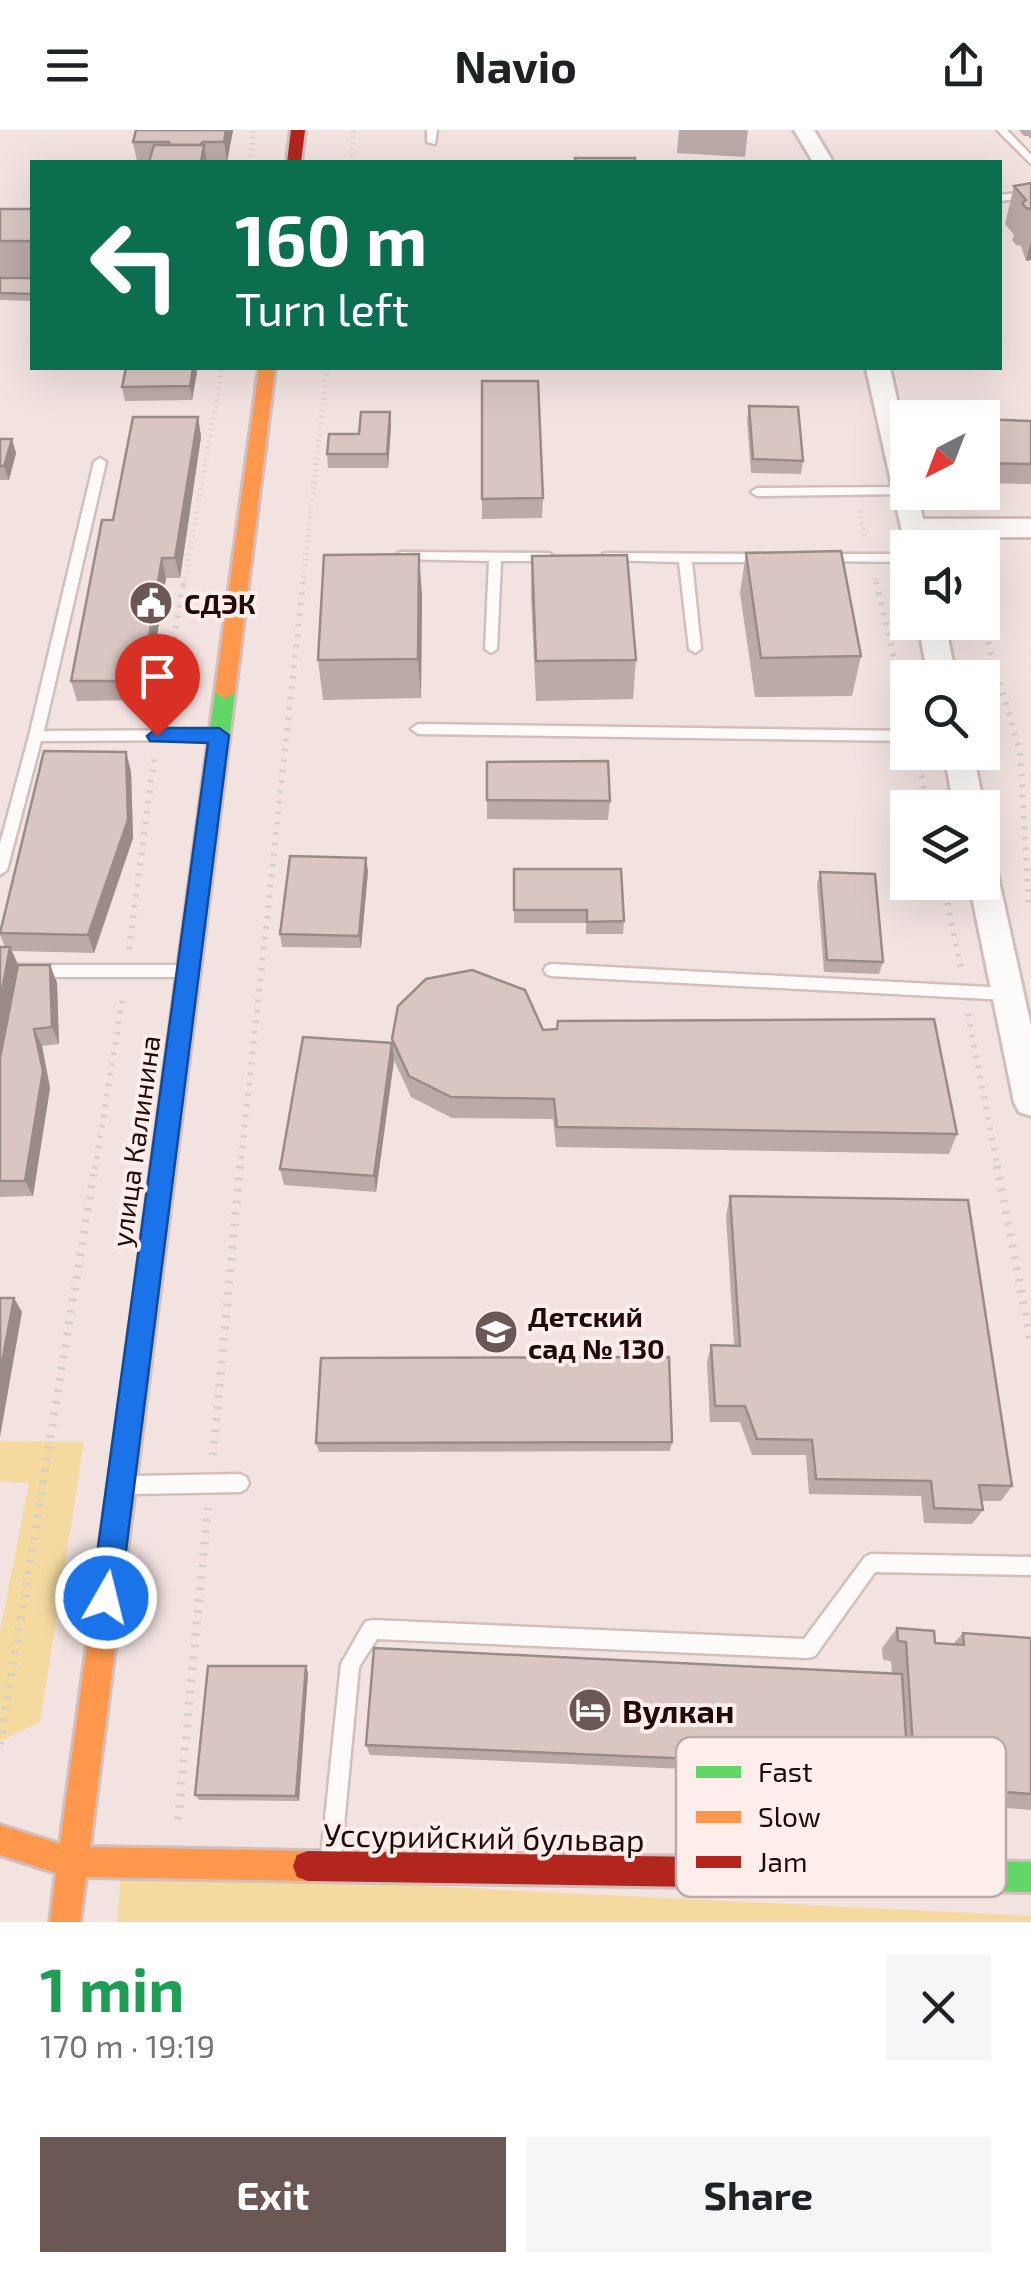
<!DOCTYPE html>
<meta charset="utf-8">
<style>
body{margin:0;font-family:"Exo 2",sans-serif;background:#f6f6f6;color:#202124;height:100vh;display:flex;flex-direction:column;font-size:38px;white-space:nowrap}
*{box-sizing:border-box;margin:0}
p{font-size:32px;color:#757577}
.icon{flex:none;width:55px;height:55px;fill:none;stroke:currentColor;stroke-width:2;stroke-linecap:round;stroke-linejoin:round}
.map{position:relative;height:1792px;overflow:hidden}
.sheet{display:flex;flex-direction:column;background:#fff;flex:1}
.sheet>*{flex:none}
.banner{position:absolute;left:30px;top:30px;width:972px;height:210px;border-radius:0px;box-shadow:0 10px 40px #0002;background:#0b6e4f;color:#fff;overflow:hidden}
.needle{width:65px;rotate:222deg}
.buttons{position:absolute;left:890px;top:270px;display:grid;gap:20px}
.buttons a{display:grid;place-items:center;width:110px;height:110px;border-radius:0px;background:#fff;box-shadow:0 10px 40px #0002;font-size:50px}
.pin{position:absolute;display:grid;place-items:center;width:85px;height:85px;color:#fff;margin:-102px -42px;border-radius:50% 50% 50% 0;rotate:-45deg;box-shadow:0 0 10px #0007}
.pin .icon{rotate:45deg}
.me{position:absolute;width:110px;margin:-55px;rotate:8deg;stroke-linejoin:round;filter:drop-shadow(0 0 8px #0008)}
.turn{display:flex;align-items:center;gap:35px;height:210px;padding:0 40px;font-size:45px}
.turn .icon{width:130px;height:130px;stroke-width:2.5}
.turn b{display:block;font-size:70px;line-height:85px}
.round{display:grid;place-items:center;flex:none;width:105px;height:105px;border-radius:0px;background:#f6f6f6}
.summary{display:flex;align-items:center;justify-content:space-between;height:170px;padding:0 40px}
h1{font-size:60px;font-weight:700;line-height:75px;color:#1e9e55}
.primary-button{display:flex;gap:20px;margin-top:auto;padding:20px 40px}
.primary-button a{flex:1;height:115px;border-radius:0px;background:#6b5753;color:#fff;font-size:40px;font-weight:700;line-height:115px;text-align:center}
.primary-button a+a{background:#f6f6f6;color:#202124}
header{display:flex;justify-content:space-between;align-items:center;height:130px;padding:0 40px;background:#fff;font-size:45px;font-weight:700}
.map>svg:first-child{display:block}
.green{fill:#f5daa0}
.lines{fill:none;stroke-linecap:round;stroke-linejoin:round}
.lane-casing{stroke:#d2bfbb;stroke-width:5}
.street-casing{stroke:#d2bfbb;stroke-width:6}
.fast-casing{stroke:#d2bfbb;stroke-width:6}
.slow-casing{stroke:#d2bfbb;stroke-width:6}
.jam-casing{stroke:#d2bfbb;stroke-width:6}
.path-far2{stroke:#d3cecc;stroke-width:5;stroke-dasharray:1 5;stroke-linecap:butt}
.path-far1{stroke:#d3cecc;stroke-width:6;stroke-dasharray:2.5 8;stroke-linecap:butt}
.path{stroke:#d3cecc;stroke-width:8;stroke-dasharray:2.5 9;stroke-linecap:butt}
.lane{fill:#fdfbfa;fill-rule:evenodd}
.street{fill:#fdfbfa;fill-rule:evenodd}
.fast{fill:#63d668;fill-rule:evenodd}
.slow{fill:#ff974d;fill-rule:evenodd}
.jam{fill:#b3261e;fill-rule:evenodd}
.wall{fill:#bbaaa7}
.shaded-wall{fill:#988b88}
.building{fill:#d9c6c2;stroke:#988b88;stroke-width:2.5}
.route{fill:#1a73e8;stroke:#114b97;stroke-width:2.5}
.labels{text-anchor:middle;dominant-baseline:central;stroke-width:8;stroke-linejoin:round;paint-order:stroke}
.poi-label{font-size:28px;font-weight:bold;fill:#220b07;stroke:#fdeeeb;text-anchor:start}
.street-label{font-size:28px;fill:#220b07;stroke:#fdeeeb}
.near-poi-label{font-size:32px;font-weight:bold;fill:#220b07;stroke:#fdeeeb;text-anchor:start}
.near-street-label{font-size:32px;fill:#220b07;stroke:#fdeeeb}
.key{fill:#fdeeeb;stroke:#bbaaa7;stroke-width:2.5}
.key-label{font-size:28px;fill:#220b07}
</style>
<header><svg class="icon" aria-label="menu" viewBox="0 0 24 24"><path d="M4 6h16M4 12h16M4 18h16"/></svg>Navio<svg class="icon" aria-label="share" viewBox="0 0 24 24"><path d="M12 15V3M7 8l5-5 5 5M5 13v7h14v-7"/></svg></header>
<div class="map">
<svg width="1031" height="1792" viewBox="0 0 1031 1792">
<rect width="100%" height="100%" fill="#f2e3e0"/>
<!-- green -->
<g class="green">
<path d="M0 1311 84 1312 40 1592 0 1611V1502L29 1353 0 1351Z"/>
<path d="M121 1741 1031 1786V1792H117Z"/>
</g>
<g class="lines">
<defs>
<g id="lane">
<path d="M427 0H437L435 14 427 12Z"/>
<path d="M997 0H1007L1031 25V34Z"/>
<path d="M1031 61V67L1000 71V65Z"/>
<path d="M100 328 106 332 44 601 217 600 224 605 217 610 41 611 7 740 0 745V714L29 606 94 332Z"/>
<path d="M904 357 908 358V364L757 366 751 362 757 358Z"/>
<path d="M402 422 549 423 555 427 549 431H501L497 519 491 523 485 519 489 431 398 429V423Z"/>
<path d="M607 423 764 424 770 428 764 432H692L701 519 695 523 689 519 679 432 603 430V424Z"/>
<path d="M822 424H908V432L818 431V425Z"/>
<path d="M418 594 908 601V611L418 604 411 599Z"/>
<path d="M551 834 1008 858 1013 860 1015 864 1013 868 1008 870 551 846 546 844 544 840 546 836Z"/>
<path d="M0 835H184L189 837 191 841 189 845 184 847H0Z"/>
<path d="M240 1344 246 1347 249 1353 246 1359 240 1362 134 1364 128 1361 125 1355 128 1349 134 1346Z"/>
<path d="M871 1424 1031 1427V1445L875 1442 815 1526 808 1528 377 1509 359 1537 341 1727 338 1734 331 1737 324 1734 321 1727 341 1534 365 1492 372 1490 804 1509 865 1427Z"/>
</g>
<g id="street">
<path d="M794 0H814L833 32H813Z"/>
<path d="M866 238H890L908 319V362H917L923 389H1031V407H927L929 418H908L907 424Z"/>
<path d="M918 492H945L956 548H928Z"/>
<path d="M944 622H973L984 678 982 680 954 678Z"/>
<path d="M982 730 993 734 997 742 1031 896V986L1019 982 1014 972 969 752H982Z"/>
</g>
<g id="fast">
<path d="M225 555 235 562 145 1278 141 1287 132 1290 123 1287 119 1278 215 562Z"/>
<path d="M761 1728 1031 1732V1762L761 1758 750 1754 746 1743 750 1732Z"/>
</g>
<g id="slow">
<path d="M259 238H275L235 562 225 569 215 562Z"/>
<path d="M132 1266 141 1269 145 1278 90 1717 308 1721 319 1725 323 1736 319 1747 308 1751 86 1747 80 1792H50L56 1743 0 1725V1695L60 1714 119 1278 123 1269Z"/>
</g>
<g id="jam">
<path d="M291 0H305L301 32H287Z"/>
<path d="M308 1721 761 1728 772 1732 776 1743 772 1754 761 1758 308 1751 297 1747 293 1736 297 1725Z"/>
</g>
</defs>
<!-- lane casing -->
<use href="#lane" class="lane-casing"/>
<!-- street casing -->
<use href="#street" class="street-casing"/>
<!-- fast casing -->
<use href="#fast" class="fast-casing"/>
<!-- slow casing -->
<use href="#slow" class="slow-casing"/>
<!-- jam casing -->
<use href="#jam" class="jam-casing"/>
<!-- path-far2 -->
<g class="path-far2">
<path d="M250 32 254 0"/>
<path d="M351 32 354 0"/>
<path d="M860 381 865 408"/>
<path d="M875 449 876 454"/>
<path d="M184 454 222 238"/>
<path d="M303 454 327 238"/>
</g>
<!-- path-far1 -->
<g class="path-far1">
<path d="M876 452 907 583"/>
<path d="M982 492 1020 622 1029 780"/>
<path d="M161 581 184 452"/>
<path d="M917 625 928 678"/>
<path d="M943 752 961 838"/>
<path d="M129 819 154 628"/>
<path d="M968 884 998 1039"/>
<path d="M95 1039 123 866"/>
<path d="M240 1039 303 452"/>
</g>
<!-- path -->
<g class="path">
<path d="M997 1036 1031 1212"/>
<path d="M213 1325 240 1036"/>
<path d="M0 1614 95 1036"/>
<path d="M178 1689 208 1378"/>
</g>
<!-- lane -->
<use href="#lane" class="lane"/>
<!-- street -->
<use href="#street" class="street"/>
<!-- fast -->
<use href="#fast" class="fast"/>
<!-- slow -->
<use href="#slow" class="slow"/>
<!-- jam -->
<use href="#jam" class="jam"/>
</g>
<!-- wall -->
<g class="wall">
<path d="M233 0 227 32 137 31 133 12Z"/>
<path d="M679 0H748L745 27 677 23Z"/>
<path d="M1019 0H1031V9L1028 6H1024Z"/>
<path d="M1031 53V130L1026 131 1021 116 1016 115 1012 110 1014 105 1005 94 1014 56Z"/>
<path d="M0 79H32V171L0 170Z"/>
<path d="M126 238H196L197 242 192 270 125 271 122 257Z"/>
<path d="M482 251 543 368 542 388 482 389Z"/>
<path d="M749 276 803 331 801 344 751 343 747 290Z"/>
<path d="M390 282 391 296 388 338H328L327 324 359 304Z"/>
<path d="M198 287 201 307 180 448H166L147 570 77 571 71 551 113 390Z"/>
<path d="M982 289 1031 291V354L982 353Z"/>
<path d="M0 309 16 323 9 350H0Z"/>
<path d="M746 423 861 526 852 566 755 567 740 463Z"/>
<path d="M532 426 636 530 633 569 536 571 531 466Z"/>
<path d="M422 464 421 568 323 570 318 530Z"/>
<path d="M487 632 610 671 608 690 487 689Z"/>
<path d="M131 641 133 708 94 823 12 821 18 835H50L57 853 59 914 42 916 50 958 33 1066 0 1067V817H5L0 805V800Z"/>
<path d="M514 739 624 791 623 804H586V793H514Z"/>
<path d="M368 741 361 818 282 817 280 804Z"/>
<path d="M820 742 883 832 879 844 824 842 817 754Z"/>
<path d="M543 900 957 1004 949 1024 556 1017 553 989 452 988 411 967 394 930 376 1062 284 1055 280 1039 392 913V909Z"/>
<path d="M730 1066 1012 1356 1001 1371H981L983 1380 972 1394 924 1393 921 1366 809 1364 806 1325H752L740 1292H710L707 1232 711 1215H734L726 1086Z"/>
<path d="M672 1312 670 1321 319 1322 316 1313Z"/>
<path d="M897 1498 935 1513 953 1514 963 1503 1031 1508V1680L984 1676 974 1683 949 1681 948 1665 930 1663 929 1650 370 1625 366 1615 892 1544 891 1531 883 1530 882 1518Z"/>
<path d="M306 1536 308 1543 299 1671 199 1670 195 1665Z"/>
</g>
<!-- shaded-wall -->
<g class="shaded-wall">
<path d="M226 0H233L227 32 224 12Z"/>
<path d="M203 12 207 32H185Z"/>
<path d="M1031 111V130L1026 131Z"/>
<path d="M193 238H196L197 242 192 270 190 256Z"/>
<path d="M390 282 391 296 388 338 387 324Z"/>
<path d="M198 287 201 307 180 448 175 428Z"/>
<path d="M12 309 16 323 9 350 4 336Z"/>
<path d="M419 424 422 464 421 568 418 529Z"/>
<path d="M162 428 166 448 147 570 142 551Z"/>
<path d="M126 622 131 641 133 708 94 823 88 805Z"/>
<path d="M366 728 368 741 361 818 359 806Z"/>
<path d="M10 817 26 853 9 945 0 926V872Z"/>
<path d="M50 835 57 853 59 914 52 897Z"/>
<path d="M34 899 42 916 50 958 33 1066 25 1051Z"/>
<path d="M392 913 394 930 376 1062 374 1046Z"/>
<path d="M14 1168 22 1182 0 1307V1243Z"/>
<path d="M306 1536 308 1543 299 1671 296 1666Z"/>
</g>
<!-- building -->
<g class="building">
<path d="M136 0H226L224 12H203L200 15H170L169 12H133Z"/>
<path d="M154 15H204L201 32H149Z"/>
<path d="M575 28H635V32H576Z"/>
<path d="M1031 53V79L1026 78 1022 73 1026 70 1014 56Z"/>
<rect x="0" y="79" width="32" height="32"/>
<path d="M0 148H32V164L0 163Z"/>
<path d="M126 238H193L190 256 122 257Z"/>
<path d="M482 251H538L543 368 482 369Z"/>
<path d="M749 276 798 277 803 331 753 329Z"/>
<path d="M361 282H390L387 324H327L329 304H359Z"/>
<path d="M133 287H198L175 428H162L142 551H71L102 390H113Z"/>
<path d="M982 289 1031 291V334L982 333Z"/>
<path d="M0 309H12L4 336H0Z"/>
<path d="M841 421 861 526 761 528 746 423Z"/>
<path d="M419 424 418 529 318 530 324 425Z"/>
<path d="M627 425 636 530 536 531 532 426Z"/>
<path d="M44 621 126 622 128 690 88 805 0 803Z"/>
<path d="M608 631 610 671 487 670V632Z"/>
<path d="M290 726 366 728 359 806 280 804Z"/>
<path d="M514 739H621L624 791 587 792V780H514Z"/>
<path d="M820 742 875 744 883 832 827 830Z"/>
<path d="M0 817H10L0 872Z"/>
<path d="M18 835H50L52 897 34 899 43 941 25 1051H0V928Z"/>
<path d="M472 840 525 860 543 900 557 899 558 891 934 889 957 1004 557 997 554 969 451 967 409 946 392 909 398 876 426 849Z"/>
<path d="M303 907 392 913 374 1046 280 1039Z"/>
<path d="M730 1066 968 1070 1012 1356 979 1355 983 1380 934 1378 931 1351 816 1349 812 1310 757 1309 745 1276H715L711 1215 740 1216Z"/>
<path d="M0 1168H14L0 1243Z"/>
<path d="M669 1227 672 1312 316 1313 321 1228Z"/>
<path d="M897 1498 934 1501 935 1513 964 1515 963 1503 1031 1508V1664L993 1661V1670L968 1667 967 1650 948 1649 946 1635 914 1632 906 1512 898 1511Z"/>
<path d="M374 1518 902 1544 908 1638 366 1615Z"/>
<path d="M208 1536H306L296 1666 195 1665Z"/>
</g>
<!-- route -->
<path class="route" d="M157 598H219L229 605 120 1468 115 1478 106 1482 96 1478 91 1468 208 613 150 611 147 606Z"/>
<!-- icons -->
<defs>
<symbol id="civic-disc" viewBox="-11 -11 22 22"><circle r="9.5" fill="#6b5753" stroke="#fdeeeb"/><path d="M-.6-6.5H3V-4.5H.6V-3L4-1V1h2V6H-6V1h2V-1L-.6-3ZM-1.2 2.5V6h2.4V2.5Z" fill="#fff"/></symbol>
<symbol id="school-disc" viewBox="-11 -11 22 22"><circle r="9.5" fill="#6b5753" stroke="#fdeeeb"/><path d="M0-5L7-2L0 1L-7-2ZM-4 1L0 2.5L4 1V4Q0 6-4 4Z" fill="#fff"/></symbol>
<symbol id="hotel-disc" viewBox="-11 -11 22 22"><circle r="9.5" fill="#6b5753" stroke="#fdeeeb"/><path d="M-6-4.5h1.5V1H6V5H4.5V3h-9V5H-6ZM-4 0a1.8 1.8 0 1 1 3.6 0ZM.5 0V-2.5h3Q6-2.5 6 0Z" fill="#fff"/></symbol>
</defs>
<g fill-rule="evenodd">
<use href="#civic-disc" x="126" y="448" width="50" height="50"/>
<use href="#school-disc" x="471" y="1177" width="50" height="50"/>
<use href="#hotel-disc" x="565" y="1555" width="50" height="50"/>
</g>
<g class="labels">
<!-- poi labels -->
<g class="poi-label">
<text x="184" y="473">СДЭК</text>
<text x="528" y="1186">Детский<tspan x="528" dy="32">сад № 130</tspan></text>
</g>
<!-- street labels -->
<g class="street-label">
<text transform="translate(135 1011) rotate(-82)">улица Калинина</text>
</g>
<!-- near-poi labels -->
<g class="near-poi-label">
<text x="622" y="1580">Вулкан</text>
</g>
<!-- near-street labels -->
<g class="near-street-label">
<text transform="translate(484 1706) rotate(1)">Уссурийский бульвар</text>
</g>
</g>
<!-- legend -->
<rect x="676" y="1607" width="330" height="160" rx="15" class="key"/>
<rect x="696" y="1636" width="45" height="12" fill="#63d668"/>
<rect x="696" y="1681" width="45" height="12" fill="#ff974d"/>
<rect x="696" y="1726" width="45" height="12" fill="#b3261e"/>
<g class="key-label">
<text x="758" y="1652">Fast</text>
<text x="758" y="1697">Slow</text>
<text x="758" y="1742">Jam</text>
</g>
</svg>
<div class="buttons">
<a><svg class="needle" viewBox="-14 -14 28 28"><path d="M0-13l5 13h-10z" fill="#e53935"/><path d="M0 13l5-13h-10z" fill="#757577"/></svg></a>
<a><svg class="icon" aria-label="sound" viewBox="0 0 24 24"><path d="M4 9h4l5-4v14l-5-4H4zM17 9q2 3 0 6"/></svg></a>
<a><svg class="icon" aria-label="search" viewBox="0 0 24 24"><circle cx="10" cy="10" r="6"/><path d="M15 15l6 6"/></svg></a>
<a><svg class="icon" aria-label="layers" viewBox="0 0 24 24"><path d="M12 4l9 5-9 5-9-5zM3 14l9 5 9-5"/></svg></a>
</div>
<div class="pin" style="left:157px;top:606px;background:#d93025"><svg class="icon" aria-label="arrive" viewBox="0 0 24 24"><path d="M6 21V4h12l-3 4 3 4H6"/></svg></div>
<svg class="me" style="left:106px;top:1468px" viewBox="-20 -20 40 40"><circle r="17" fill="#1a73e8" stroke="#fff" stroke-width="3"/><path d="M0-11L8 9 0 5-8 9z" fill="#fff"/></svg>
<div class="banner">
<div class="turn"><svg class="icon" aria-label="left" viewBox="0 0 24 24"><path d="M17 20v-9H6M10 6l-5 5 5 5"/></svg><div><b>160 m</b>Turn left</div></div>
</div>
</div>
<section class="sheet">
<div class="summary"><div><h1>1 min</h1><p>170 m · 19:19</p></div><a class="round"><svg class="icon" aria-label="close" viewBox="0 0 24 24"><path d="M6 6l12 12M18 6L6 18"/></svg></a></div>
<div class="primary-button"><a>Exit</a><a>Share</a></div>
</section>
